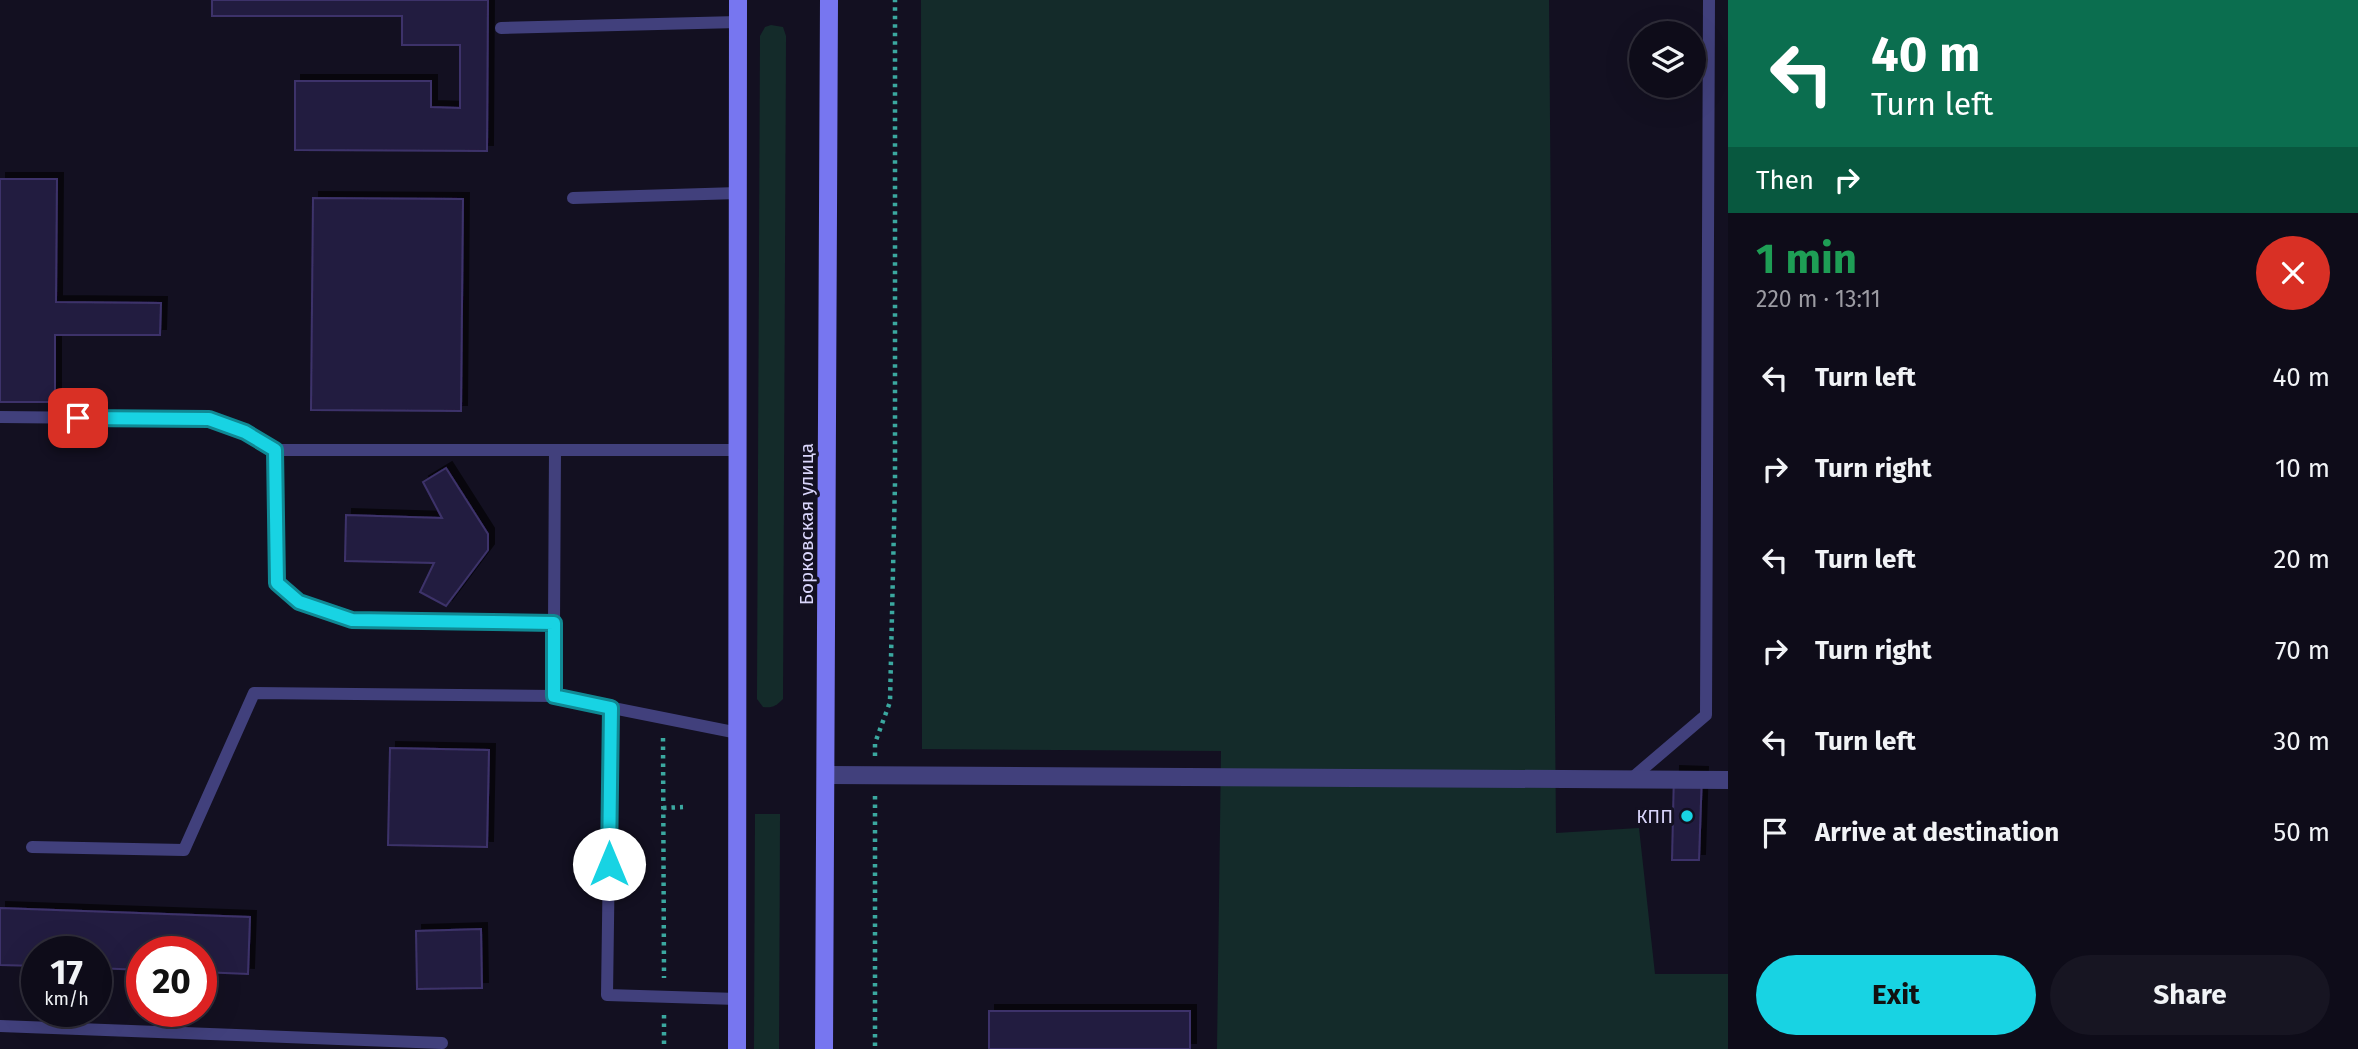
<!DOCTYPE html>
<meta charset="utf-8">
<style>
body{margin:0;font-family:"Fira Sans",sans-serif;background:#171522;color:#f1f3f6;height:100vh;display:flex;flex-direction:column;font-size:26px;white-space:nowrap}
*{box-sizing:border-box;margin:0}
p{font-size:23px;color:#9b9ba2}
.icon{flex:none;width:38px;height:38px;fill:none;stroke:currentColor;stroke-width:2;stroke-linecap:round;stroke-linejoin:round}
.map{position:relative;flex:1;overflow:hidden}
.sheet{display:flex;flex-direction:column;background:#0e0c19;width:630px}
.sheet>*{flex:none}
.top-card{background:#0b6e4f;color:#fff;overflow:hidden}
.buttons{position:absolute;left:1629px;top:21px;display:grid;gap:14px}
.buttons a{display:grid;place-items:center;width:77px;height:77px;border-radius:50%;background:#0e0c19;box-shadow:0 7px 28px #0002,0 0 0 2px #2e2c38;font-size:35px}
.speed{position:absolute;left:21px;top:936px;display:flex;gap:14px;font-size:35px;font-weight:700;text-align:center}
.speed>*{display:grid;place-content:center;width:91px;height:91px;border-radius:50%;background:#0e0c19;box-shadow:0 7px 28px #0002,0 0 0 2px #2e2c38;line-height:1}
.speed small{font-size:18px;font-weight:400}
.speed .limit{border:10px solid #d22;background:#fff;color:#111}
.pin{position:absolute;display:grid;place-items:center;width:60px;height:60px;color:#fff;margin:-30px;border-radius:14px;box-shadow:0 4px 10px #0006}
.me{position:absolute;width:77px;margin:-38px;rotate:0deg;stroke-linejoin:round;filter:drop-shadow(0 0 5px #0008)}
.turn{display:flex;align-items:center;gap:24px;height:147px;padding:0 28px;font-size:32px}
.turn .icon{width:91px;height:91px;stroke-width:2.5}
.turn b{display:block;font-size:49px;line-height:60px}
.then{display:flex;align-items:center;height:66px;padding:0 28px;background:#0003;gap:14px;font-size:26px}
.round{display:grid;place-items:center;flex:none;width:74px;height:74px;border-radius:37px;background:#171522}
.overview{display:flex;align-items:center;justify-content:space-between;height:119px;padding:0 28px}
h1{font-size:42px;font-weight:700;line-height:52px;color:#1e9e55}
.primary-button{display:flex;gap:14px;margin-top:auto;padding:14px 28px}
.primary-button a{flex:1;height:80px;border-radius:42px;background:#18d3e3;color:#111;font-size:28px;font-weight:700;line-height:80px;text-align:center}
.primary-button a+a{background:#171522;color:#f1f3f6}
ul{padding:0;list-style:none}
li{display:flex;align-items:center;gap:21px;height:91px;padding:0 28px}
li div{flex:1}
li b{display:block;font-size:26px}
li em{font-style:normal}
main{display:flex;flex:1;min-height:0}
.map>svg:first-child{display:block}
.green{fill:#142b2a}
.building{fill:#241e40;stroke:#3d336a;stroke-width:2;filter:url(#shadow)}
.lines{fill:none;stroke-linecap:round;stroke-linejoin:round}
.path{stroke:#3ba8a0;stroke-width:4.5;stroke-dasharray:3.5 5;stroke-linecap:butt}
.service{stroke:#41407c;stroke-width:12}
.minor{stroke:#41407c;stroke-width:18}
.secondary{stroke:#7776f0;stroke-width:18}
.route-casing{stroke:#108994;stroke-width:18}
.route{stroke:#18d3e3;stroke-width:12}
.poi-dot{fill:#18d3e3;stroke:#131021;stroke-width:2.5}
.labels{text-anchor:middle;dominant-baseline:central;stroke-width:6;stroke-linejoin:round;paint-order:stroke}
.street-label{font-size:19px;fill:#d9d5fb;stroke:#131021}
.poi-label{font-size:19px;fill:#d9d5fb;stroke:#131021;text-anchor:end}
</style>
<main>
<div class="map">
<svg width="1728" height="1049" viewBox="0 0 1728 1049">
<defs>
<filter id="shadow"><feDropShadow dx="6" dy="-6" stdDeviation="0" flood-color="#0009"/></filter>
</defs>
<rect width="100%" height="100%" fill="#131021"/>
<!-- green -->
<g class="green">
<path d="M921 0H1549L1556 833 1639 828 1655 974H1728V1049H1217L1221 751 922 749Z"/>
<path d="M771 25 783 27 786 36 783 699C776 706 773 708 763 707L757 699 760 36 765 27Z"/>
<path d="M755 814H780L779 1049H754Z"/>
</g>
<!-- building -->
<g class="building">
<path d="M212 0H488L487 151 295 150V81H431V107L460 108V45H402V16H212Z"/>
<path d="M0 179H57L56 302 161 303 160 335H55V402H0Z"/>
<path d="M313 198 463 199 461 411 311 410Z"/>
<path d="M446 468 488 534V550L446 606 420 592 434 563 345 561 346 515 442 518 423 482Z"/>
<path d="M390 748 489 750 487 847 388 845Z"/>
<path d="M1674 772 1702 773 1699 860H1672Z"/>
<path d="M0 908 250 917 248 974 201 972V952H142V970L96 968V952H37V966L0 965Z"/>
<path d="M481 929 482 988 417 989 416 931Z"/>
<rect x="989" y="1011" width="201" height="38"/>
</g>
<g class="lines">
<!-- path -->
<g class="path">
<path d="M663 738 664 978"/>
<path d="M875 756V743L890 702 895 483V0"/>
<path d="M875 796V1049"/>
<path d="M663 808 683 807"/>
<path d="M664 1015V1049"/>
</g>
<!-- service -->
<g class="service">
<path d="M501 28 738 22"/>
<path d="M573 198 738 193"/>
<path d="M0 417 209 419 245 432 275 450"/>
<path d="M554 623 555 450"/>
<path d="M611 708 607 995 737 999"/>
<path d="M738 733 553 696 554 623 352 620 299 602 277 583 275 450H738"/>
<path d="M1631 779 1706 715 1709 0"/>
<path d="M32 847 184 850 254 693 553 696"/>
<path d="M0 1026 442 1043"/>
</g>
<!-- minor -->
<path class="minor" d="M827 775 1728 780"/>
<!-- secondary -->
<g class="secondary">
<path d="M737 1049 738 0"/>
<path d="M824 1049 829 0"/>
</g>
</g>
<g class="lines">
<defs>
<path id="route" d="M78 418 209 419 245 432 275 450 277 583 299 602 352 620 554 623V696L611 708 609 864"/>
</defs>
<!-- route casing -->
<use href="#route" class="route-casing"/>
<!-- route -->
<use href="#route" class="route"/>
</g>
<!-- markers -->
<circle class="poi-dot" cx="1687" cy="816" r="7"/>
<g class="labels">
<!-- street labels -->
<g class="street-label">
<text transform="translate(806 524) rotate(-90)">Борковская улица</text>
</g>
<!-- poi labels -->
<g class="poi-label">
<text x="1673" y="816">КПП</text>
</g>
</g>
</svg>
<div class="buttons">
<a><svg class="icon" aria-label="layers" viewBox="0 0 24 24"><path d="M12 4l9 5-9 5-9-5zM3 14l9 5 9-5"/></svg></a>
</div>
<div class="speed"><div>17<small>km/h</small></div><div class="limit">20</div></div>
<div class="pin" style="left:78px;top:418px;background:#d93025"><svg class="icon" aria-label="arrive" viewBox="0 0 24 24"><path d="M6 21V4h12l-3 4 3 4H6"/></svg></div>
<svg class="me" style="left:609px;top:864px" viewBox="-20 -20 40 40"><circle r="19" fill="#fff"/><path d="M0-13L10 11 0 6-10 11z" fill="#18d3e3"/></svg>
</div>
<section class="sheet">
<div class="top-card">
<div class="turn"><svg class="icon" aria-label="left" viewBox="0 0 24 24"><path d="M17 20v-9H6M10 6l-5 5 5 5"/></svg><div><b>40 m</b>Turn left</div></div>
<div class="then">Then<svg class="icon" aria-label="right" viewBox="0 0 24 24"><path d="M7 20v-9h11M14 6l5 5-5 5"/></svg></div>
</div>
<div class="overview"><div><h1>1 min</h1><p>220 m · 13:11</p></div><a class="round" style="background:#d93025;color:#fff"><svg class="icon" aria-label="close" viewBox="0 0 24 24"><path d="M6 6l12 12M18 6L6 18"/></svg></a></div>
<ul>
<li><svg class="icon" aria-label="left" viewBox="0 0 24 24"><path d="M17 20v-9H6M10 6l-5 5 5 5"/></svg><div><b>Turn left</b></div><em>40 m</em></li>
<li><svg class="icon" aria-label="right" viewBox="0 0 24 24"><path d="M7 20v-9h11M14 6l5 5-5 5"/></svg><div><b>Turn right</b></div><em>10 m</em></li>
<li><svg class="icon" aria-label="left" viewBox="0 0 24 24"><path d="M17 20v-9H6M10 6l-5 5 5 5"/></svg><div><b>Turn left</b></div><em>20 m</em></li>
<li><svg class="icon" aria-label="right" viewBox="0 0 24 24"><path d="M7 20v-9h11M14 6l5 5-5 5"/></svg><div><b>Turn right</b></div><em>70 m</em></li>
<li><svg class="icon" aria-label="left" viewBox="0 0 24 24"><path d="M17 20v-9H6M10 6l-5 5 5 5"/></svg><div><b>Turn left</b></div><em>30 m</em></li>
<li><svg class="icon" aria-label="arrive" viewBox="0 0 24 24"><path d="M6 21V4h12l-3 4 3 4H6"/></svg><div><b>Arrive at destination</b></div><em>50 m</em></li>
</ul>
<div class="primary-button"><a>Exit</a><a>Share</a></div>
</section>
</main>
